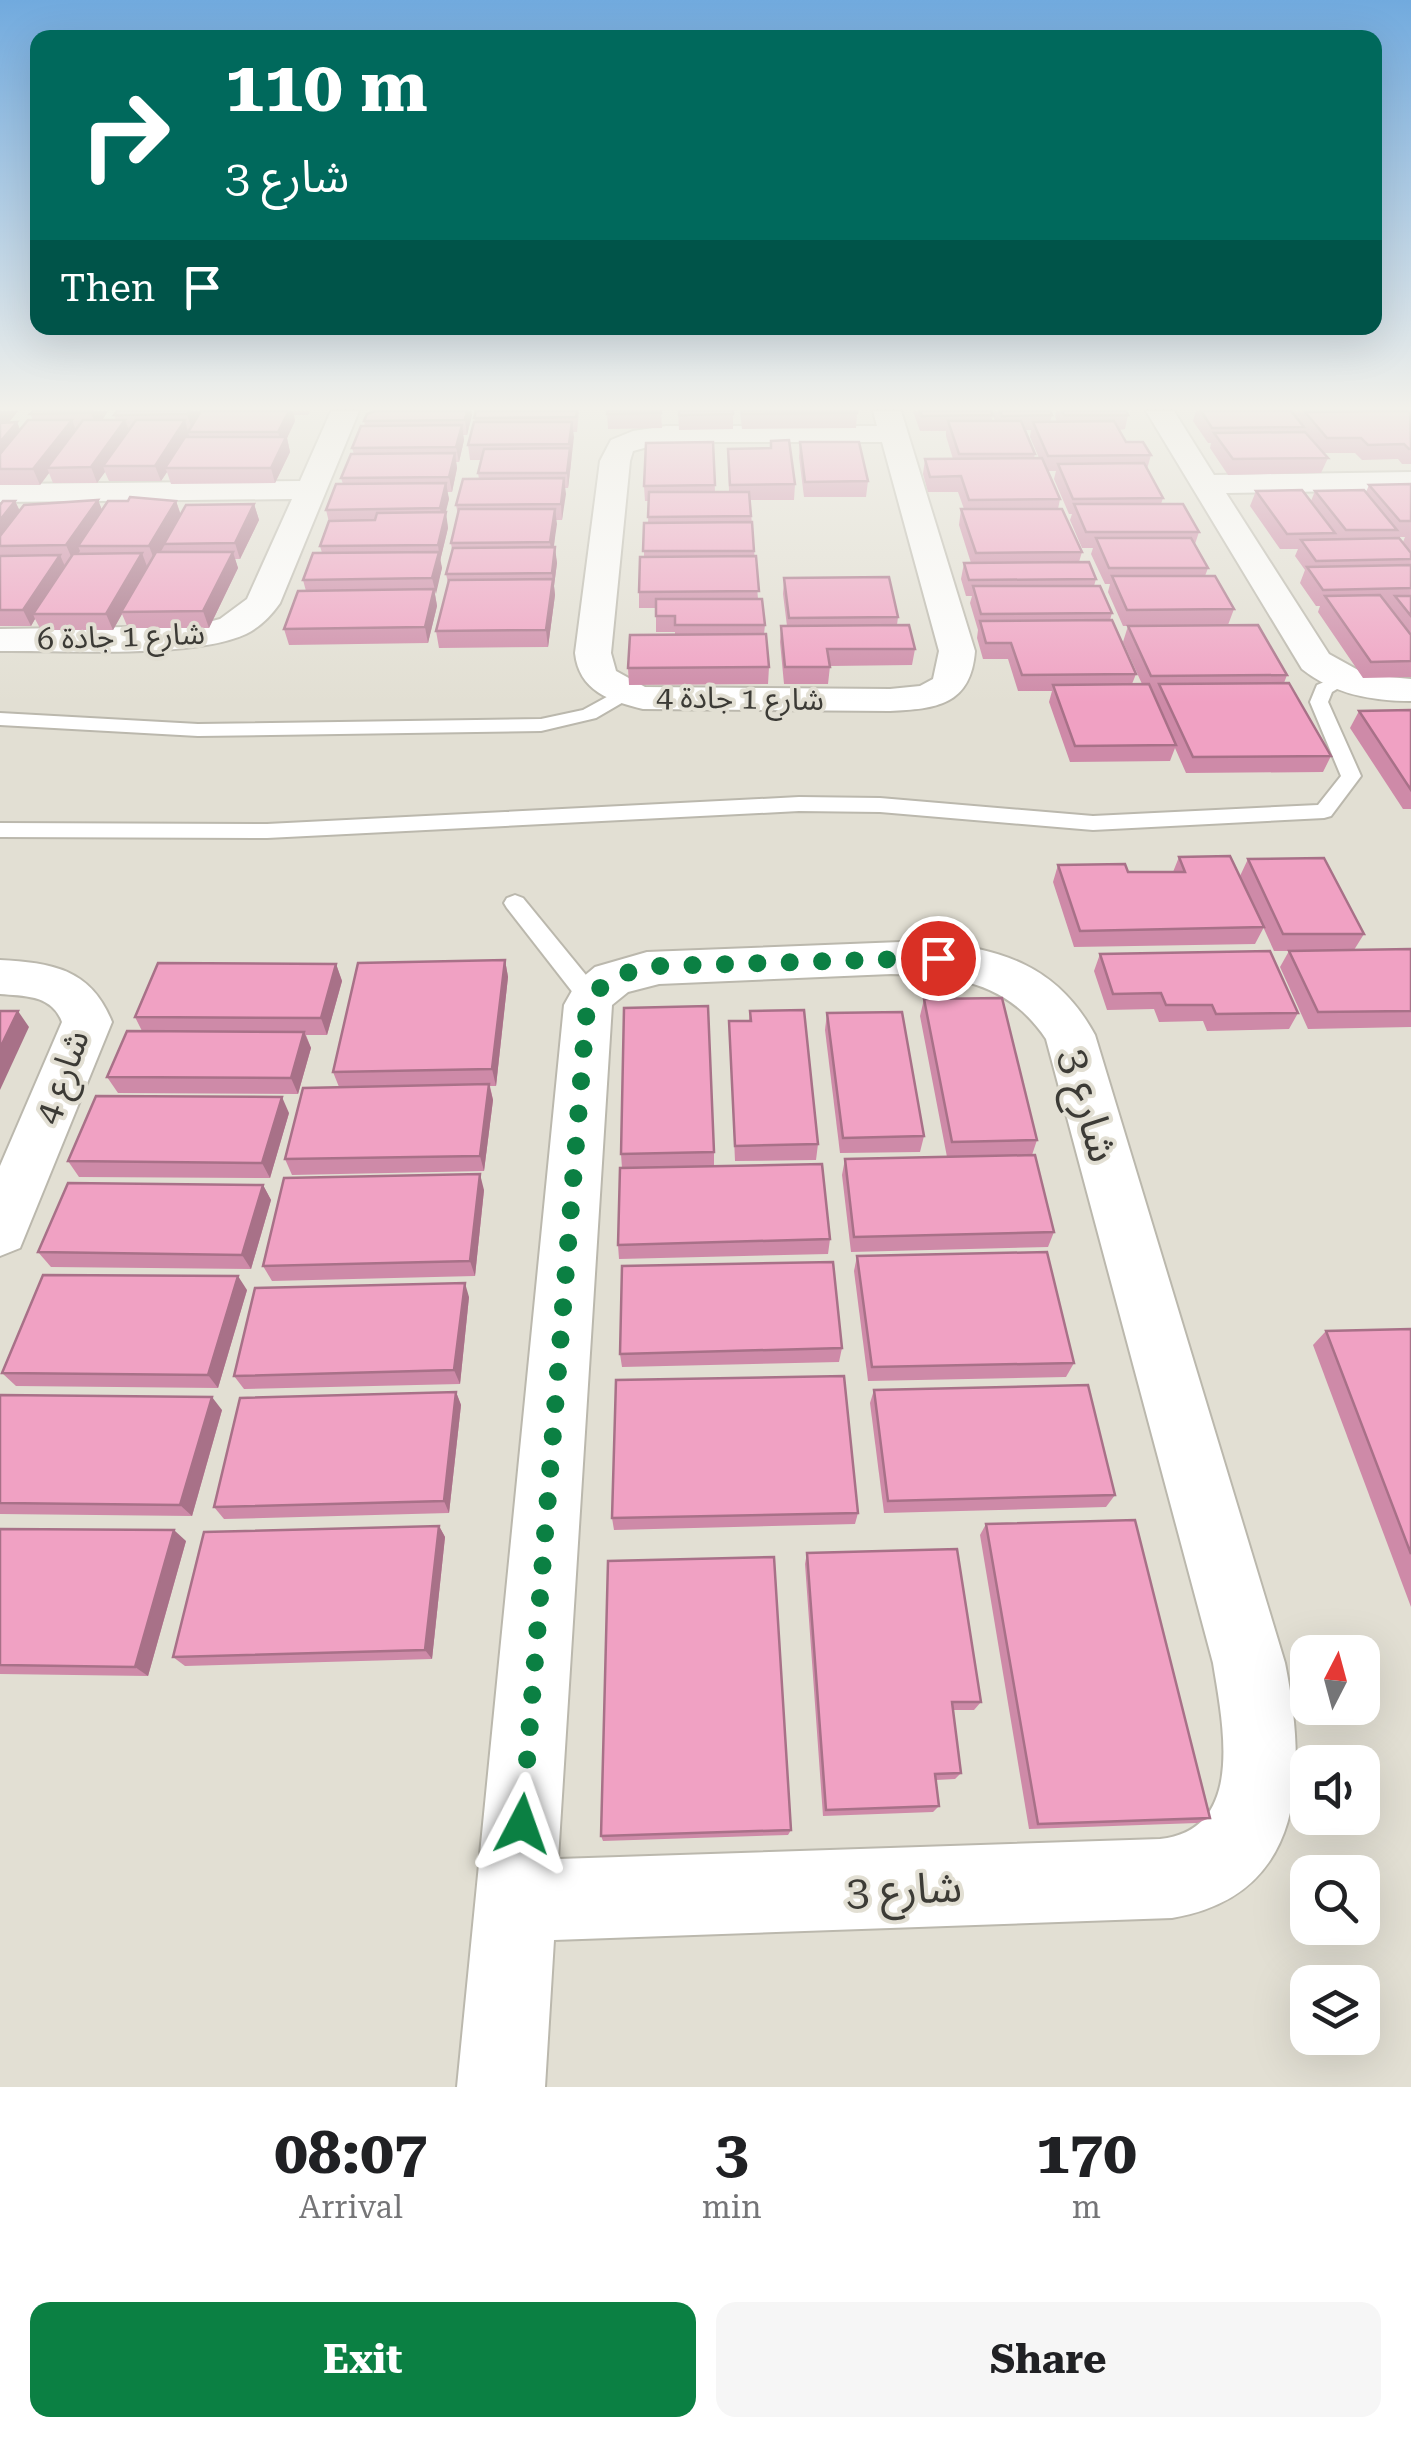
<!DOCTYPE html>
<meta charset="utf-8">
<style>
body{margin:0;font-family:"Roboto Serif","Noto Sans Arabic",serif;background:#f6f6f6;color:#202124;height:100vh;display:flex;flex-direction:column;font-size:38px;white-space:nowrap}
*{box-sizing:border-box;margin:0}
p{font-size:32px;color:#757577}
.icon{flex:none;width:55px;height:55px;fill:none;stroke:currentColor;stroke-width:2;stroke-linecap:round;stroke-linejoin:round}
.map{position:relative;height:2087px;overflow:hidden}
.sheet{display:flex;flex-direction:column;background:#fff;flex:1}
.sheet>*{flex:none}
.top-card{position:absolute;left:30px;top:30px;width:1352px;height:305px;border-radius:20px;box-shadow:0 10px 40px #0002;background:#00695c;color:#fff;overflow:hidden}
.needle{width:65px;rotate:6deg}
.controls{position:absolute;left:1290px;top:1635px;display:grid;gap:20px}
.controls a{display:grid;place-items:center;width:90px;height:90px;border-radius:20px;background:#fff;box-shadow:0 10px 40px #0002;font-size:50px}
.pin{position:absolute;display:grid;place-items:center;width:85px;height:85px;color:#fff;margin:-42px;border:5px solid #fff;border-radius:50%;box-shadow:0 2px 10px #0007}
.me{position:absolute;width:110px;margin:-55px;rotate:4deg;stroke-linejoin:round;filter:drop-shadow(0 0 8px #0008)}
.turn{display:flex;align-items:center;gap:35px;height:210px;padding:0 30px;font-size:45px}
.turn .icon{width:130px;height:130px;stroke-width:2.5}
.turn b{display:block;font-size:70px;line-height:85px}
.then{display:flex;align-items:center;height:95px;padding:0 30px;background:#0003;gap:20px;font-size:38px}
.eta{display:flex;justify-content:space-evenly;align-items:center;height:170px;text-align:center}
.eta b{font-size:60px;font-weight:700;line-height:70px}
.button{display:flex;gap:20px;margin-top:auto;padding:20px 30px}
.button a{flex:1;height:115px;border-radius:20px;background:#0b8043;color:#fff;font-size:40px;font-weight:700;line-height:115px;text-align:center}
.button a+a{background:#f6f6f6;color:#202124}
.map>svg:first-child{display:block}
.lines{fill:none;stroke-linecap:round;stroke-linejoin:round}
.service-casing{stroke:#bbb8ad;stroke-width:4}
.minor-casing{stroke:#bbb8ad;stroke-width:4}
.service{fill:#fff;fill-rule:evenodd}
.minor{fill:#fff;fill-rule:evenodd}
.wall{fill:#ce8aa8;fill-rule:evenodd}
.shaded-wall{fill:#a87188}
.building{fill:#f0a1c3;stroke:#a87188;stroke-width:2.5}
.route{stroke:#0b8043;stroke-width:18;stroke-dasharray:0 32.4}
.labels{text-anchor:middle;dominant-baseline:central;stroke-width:8;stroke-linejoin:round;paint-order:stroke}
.far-street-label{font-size:30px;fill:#3c3b36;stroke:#e2dfd3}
.street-label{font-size:35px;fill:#3c3b36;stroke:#e2dfd3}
.near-street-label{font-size:42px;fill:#3c3b36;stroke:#e2dfd3}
</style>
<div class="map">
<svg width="1411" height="2087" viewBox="0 0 1411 2087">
<rect width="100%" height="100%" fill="#e2dfd3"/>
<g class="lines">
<defs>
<g id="service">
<path d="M1343 674 1352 680 1332 692 1328 702 1361 776 1331 816 1324 818 1093 830 880 812 799 811 267 838 0 837V823L267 824 799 797 880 798 1093 816 1318 805 1341 776 1310 702 1317 685Z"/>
<path d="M625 687 634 693 632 697 596 718 541 731 198 736 0 725V713L198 724 541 719 583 710Z"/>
<path d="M515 895 523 898 599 991 602 997 599 1003H581L507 908 504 903 507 898Z"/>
</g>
<g id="minor">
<path d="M331 411H359L280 603C271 616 260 627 246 634 192 659 63 650 0 651V629L194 626 220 619 247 599 292 499 0 502V484L300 481Z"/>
<path d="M873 411H901L975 651C971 705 936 709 890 711L643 709C610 701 579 691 575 653L600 461 611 440 633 431 666 426H877ZM666 442H882L939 651 933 679 920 686 890 689 645 687 616 671 611 653 630 461 633 451Z"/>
<path d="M1146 411H1174L1214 475 1411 472V490L1226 493 1329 654 1367 675 1411 679V701C1372 701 1333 694 1302 669Z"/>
<path d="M926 941C1002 949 1057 965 1095 1035L1285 1663C1307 1772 1307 1895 1172 1918L554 1940 545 2087H457L564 1005 577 982 595 967 647 952ZM891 974C955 975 1008 982 1046 1039L1213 1663C1223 1725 1246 1830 1160 1839L558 1859 612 1005 628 992 659 984Z"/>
<path d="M0 960C53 963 91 969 112 1022L20 1248 0 1256V1166L62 1022C52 995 25 996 0 994Z"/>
</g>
</defs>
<!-- service casing -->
<use href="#service" class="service-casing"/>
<!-- minor casing -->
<use href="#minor" class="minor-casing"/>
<!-- service -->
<use href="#service" class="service"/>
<!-- minor -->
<use href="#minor" class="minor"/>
</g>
<!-- wall -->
<g class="wall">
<path d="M0 411H18L8 423 17 422 20 430 33 420 30 414 33 411H108L102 420H116L114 415 117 411H310L308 415H294L295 421 287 438 290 452 275 483 171 484 167 472 161 481H109L105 472 97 483H53L49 473 40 485H0Z"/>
<path d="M371 411H471L472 415 467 435H463L464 440 459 462H456L457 468 452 492H447L449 499 445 512 448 528 440 561 442 568 435 594 437 606 428 643 289 645 284 629 306 591 303 580 322 553 320 546 329 522 326 510 343 484 341 478 354 454 352 448 365 426 364 421Z"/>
<path d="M579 411 577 432H573L571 464 568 488H565L562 520H556L554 547 557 563 554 586 555 595 548 647 439 648 436 631 448 583 446 574 452 550 451 543 458 515 456 505 479 479 478 473 481 460H470L468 445 475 422 474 418Z"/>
<path d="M607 411H661L662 428 608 429Z"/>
<path d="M678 411H733V429L679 430Z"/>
<path d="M740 411H857V413L856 428 742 429Z"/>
<path d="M913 411H991L993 415 992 421H995L991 411H1126L1128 415 1125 429 1119 430 1126 442 1151 455 1147 469 1163 498 1161 504 1199 532 1195 544 1208 568 1205 576 1234 609 1228 625 1287 675 1284 683 1331 756 1323 772 1186 773 1175 748 1170 761 1070 762 1049 702 1052 691H1018L1008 659H983L977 638 978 630 970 603 972 596H966L961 579 964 563H971L959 525 961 509H964L958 492H928L923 474 925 459H953L946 436V431H920ZM1050 411H1056L1055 416 1057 422H1050L1052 415ZM1025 430H1031L1030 437 1039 458H1034L1035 454ZM1048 471H1056L1054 479 1069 514H1072L1070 520 1082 548H1093L1091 554 1105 584H1110L1108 592 1123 626H1128L1123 642 1142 684H1132L1136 674 1110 620 1112 613 1094 586 1096 579 1079 562 1082 552 1058 509 1060 499Z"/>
<path d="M1196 411H1308L1307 412H1311L1310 411H1411V464H1402L1398 459 1362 460 1355 453H1323L1328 458 1321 473 1228 475 1210 448 1211 443H1208L1193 421Z"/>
<path d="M771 441 795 484 794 500H750L758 599 765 625 764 634 769 667 768 684 629 685 628 668 675 635V632H656V608H639V592L644 557V523H648L649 501H645L644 486 713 442 715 492H729L728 449 770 448Z"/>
<path d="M800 442 868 481 866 497H804L799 457Z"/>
<path d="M1411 484V552L1403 542 1405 537H1394L1393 539 1411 553V677L1363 678 1318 612 1320 606H1316L1300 583 1305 570 1295 556 1298 549H1280L1250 506 1256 491 1311 501 1315 491 1366 492 1369 485Z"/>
<path d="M98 500 102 510 176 501 181 515 254 504 259 520 240 559H235L238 568 209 628H128L122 614 113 630H41L35 619 31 626H0V505L15 501 20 511Z"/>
<path d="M784 578 898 617 897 625 915 649 912 665 830 666 828 684H784L780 642 781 626H787L783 594Z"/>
<path d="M1411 710V809H1403L1350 728 1359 711Z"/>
<path d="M1179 857 1264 927 1255 944 1074 947 1053 882 1058 865 1128 872H1173Z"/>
<path d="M1248 859 1364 934 1354 950 1411 949V1027L1308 1029 1280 967 1289 951H1274L1240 876Z"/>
<path d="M1100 954 1298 1013 1289 1029 1207 1031 1203 1021 1159 1022 1154 1009 1107 1010 1094 971Z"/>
<path d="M505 960 508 977 496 1086H490L493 1100 484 1171 292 1175 285 1159 339 1087 333 1072Z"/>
<path d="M336 964 342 981 327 1035H306L311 1048 298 1094 118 1093 107 1077 142 1031 135 1017Z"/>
<path d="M924 999 1037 1140 1032 1155 1054 1232 1048 1247 851 1252 842 1175 845 1159 947 1157 920 1016Z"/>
<path d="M750 1011 818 1144 816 1160 735 1161 729 1021H749Z"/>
<path d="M827 1013 924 1136 920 1152 840 1153 825 1030Z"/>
<path d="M289 1113 270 1178 79 1177 68 1161Z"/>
<path d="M714 1152V1166L830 1239 828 1254 619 1259 618 1245 622 1168 621 1154Z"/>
<path d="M263 1185 271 1200 251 1269 51 1267 38 1252Z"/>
<path d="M484 1190 475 1276 272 1281 263 1266Z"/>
<path d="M857 1256 1074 1363 1066 1377 868 1381 854 1271Z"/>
<path d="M247 1290 218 1388 16 1386 2 1373Z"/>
<path d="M469 1297 460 1384 244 1389 234 1376Z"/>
<path d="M1411 1329V1607L1313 1345 1326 1331Z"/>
<path d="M842 1348 839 1362 622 1367 620 1354Z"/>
<path d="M874 1390 1115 1495 1106 1507 884 1513 870 1403Z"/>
<path d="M456 1392 461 1405 449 1513 224 1519 214 1507Z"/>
<path d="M0 1395 222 1410 192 1516 0 1514Z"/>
<path d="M858 1513 855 1524 614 1530 612 1518Z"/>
<path d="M986 1524 1210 1818 1197 1823 1029 1829 980 1535Z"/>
<path d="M439 1526 445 1537 432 1659 185 1666 173 1657Z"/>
<path d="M0 1529 186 1541 148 1676 0 1674Z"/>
<path d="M807 1553 981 1702 974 1710H953L961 1773 955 1779 936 1780 939 1806 933 1812 823 1816 805 1564Z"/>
<path d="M791 1830 788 1835 603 1841 601 1836Z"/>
</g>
<!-- shaded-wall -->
<g class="shaded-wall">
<path d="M0 411H18L1 432 0 430Z"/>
<path d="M92 411H108L97 428 91 413Z"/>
<path d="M189 411H202L192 429 187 414Z"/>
<path d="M289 411H293L295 421 287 438 290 452 275 483 271 468 282 445 278 432Z"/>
<path d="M467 411H471L472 415 467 435 465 420Z"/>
<path d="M72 420 78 435 47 468 49 473 40 485 33 469Z"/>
<path d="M125 420 131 435 103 466 105 472 97 483 91 467Z"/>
<path d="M185 420 189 436 169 468H165L167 472 161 481 155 466Z"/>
<path d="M17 422 23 437 0 465V442Z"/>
<path d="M572 422 574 437 568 488 567 473Z"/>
<path d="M462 425 464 440 459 462 456 447Z"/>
<path d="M455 453 457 468 452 492 449 477Z"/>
<path d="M564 478 566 494 562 520 561 504Z"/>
<path d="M446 483 449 499 443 524 440 508Z"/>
<path d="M98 500 104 515 78 546 80 551 73 561 66 545Z"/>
<path d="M15 501 22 516 0 546V520Z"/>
<path d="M176 501 181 516 155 562 149 546Z"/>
<path d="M254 504 259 520 240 559 235 543Z"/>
<path d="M555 509 557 524 552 558 550 542Z"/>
<path d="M446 512 448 528 440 561 438 545Z"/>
<path d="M555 547 557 563 554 586 555 595 548 647 546 630 553 583 552 573Z"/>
<path d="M233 552 238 568 209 628 203 611Z"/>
<path d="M439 552 442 568 436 594 432 578Z"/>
<path d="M142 553 148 569 121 612 122 614 113 630 106 614Z"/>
<path d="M60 555 67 571 33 614 35 619 31 626 23 610Z"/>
<path d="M434 589 437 606 428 643 425 627Z"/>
<path d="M505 960 508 977 496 1086 492 1069Z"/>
<path d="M336 964 342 981 327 1035 321 1018Z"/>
<path d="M18 1011 29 1027 0 1090V1048Z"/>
<path d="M304 1032 311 1048 298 1094 291 1078Z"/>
<path d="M489 1084 493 1100 484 1171 480 1156Z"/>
<path d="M282 1097 289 1113 270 1178 262 1163Z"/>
<path d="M480 1174 484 1190 475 1276 470 1261Z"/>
<path d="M263 1185 271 1200 251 1269 242 1255Z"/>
<path d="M238 1276 247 1290 218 1388 208 1375Z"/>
<path d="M465 1283 469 1297 460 1384 454 1370Z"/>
<path d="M456 1392 461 1405 449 1513 444 1501Z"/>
<path d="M212 1397 222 1410 192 1516 180 1505Z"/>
<path d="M439 1526 445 1537 432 1659 425 1650Z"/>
<path d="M174 1530 186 1541 148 1676 135 1667Z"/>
</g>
<!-- building -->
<g class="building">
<path d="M33 411H92L91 413 30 414Z"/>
<path d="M117 411H189L187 414 114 415Z"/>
<path d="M201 411H289L278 432H188Z"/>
<path d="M375 411H467L465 420 364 421 367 414Z"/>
<path d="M476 411H577L576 417 474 418Z"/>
<path d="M607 411H661V413L607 414Z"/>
<path d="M679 411H733V414L679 415Z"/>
<path d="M742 411H857V413L742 414Z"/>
<path d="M920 411H991L993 415 922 416Z"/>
<path d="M1000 411H1050L1052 415 1002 416Z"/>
<path d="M1062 411H1126L1128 415H1064Z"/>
<path d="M1201 411H1291L1304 427 1212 428Z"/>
<path d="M1410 411 1411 449H1409L1404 444 1368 445 1361 438H1327L1305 412Z"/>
<path d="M28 420H72L33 469H0V454Z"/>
<path d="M83 420H125L91 467 47 468Z"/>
<path d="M136 420H185L155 466H103Z"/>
<path d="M948 421H1021L1035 454H959Z"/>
<path d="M1114 421 1126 442H1143L1151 455 1048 456 1033 422Z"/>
<path d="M17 422 0 442V423Z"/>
<path d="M474 422H572L569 444 468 445Z"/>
<path d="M462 425 456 447 352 448 361 426Z"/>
<path d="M1305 432 1328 458 1233 459 1214 433Z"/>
<path d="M185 437H286L271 468H165Z"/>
<path d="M789 440 795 484 730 485 728 449 771 448V441Z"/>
<path d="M713 442 715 485 644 486 646 443Z"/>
<path d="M800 442H859L868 481 805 482Z"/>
<path d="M570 448 567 473H478L484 449Z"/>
<path d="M455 453 449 477 341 478 351 454Z"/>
<path d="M1042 458 1060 499 969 500 961 476 930 477 925 459Z"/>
<path d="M1144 463 1163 498 1073 499 1058 464Z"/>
<path d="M564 478 561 504 456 505 463 479Z"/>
<path d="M446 483 440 508 326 510 336 484Z"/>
<path d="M1411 484V521H1400L1369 485Z"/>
<path d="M1302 490 1335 533 1287 534 1256 491Z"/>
<path d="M1364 490 1397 530H1346L1315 491Z"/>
<path d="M649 492H749L751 516 648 517Z"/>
<path d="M130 497 176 501 149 546H78L108 501H128Z"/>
<path d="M98 500 66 545 0 546V536L24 505Z"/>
<path d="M3 501H15L0 520V505Z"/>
<path d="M254 504 235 543 164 544 186 505Z"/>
<path d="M1074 504H1183L1199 532H1086Z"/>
<path d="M459 509H555L550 542 451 543Z"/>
<path d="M961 509H1062L1082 552 976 553Z"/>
<path d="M446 512 438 545 320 546 329 521 375 520 377 513Z"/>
<path d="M752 522 754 551H643L644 523Z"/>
<path d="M1096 538H1191L1208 568H1109Z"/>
<path d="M1399 538 1411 553V559L1316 561 1301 540Z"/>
<path d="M555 547 552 573 446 574 453 548Z"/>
<path d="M156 552H233L203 611 121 612Z"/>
<path d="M439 552 432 578 303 580 313 553Z"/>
<path d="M142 553 106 614H33L73 554Z"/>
<path d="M60 555 23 610H0V556Z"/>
<path d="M756 556 759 591 639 592 640 557Z"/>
<path d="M1089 562 1096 579 969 580 964 563Z"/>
<path d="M1411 565V588L1323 590 1307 567Z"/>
<path d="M1112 576H1215L1234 609 1127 610Z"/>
<path d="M889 577 898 617 789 618 784 578Z"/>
<path d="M553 579 546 630 436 631 449 580Z"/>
<path d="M973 586H1100L1112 613 981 614Z"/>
<path d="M434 589 425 627 284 629 298 591Z"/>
<path d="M1380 595 1411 635V661L1371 662 1325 596Z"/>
<path d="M1395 596H1411V616Z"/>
<path d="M656 599H762L765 625H675V616H656Z"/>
<path d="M1112 620 1136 674 1022 675 1011 643H986L980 621Z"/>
<path d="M909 625 915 649H827L830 667H785L781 626Z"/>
<path d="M1258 625 1287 675 1151 676 1128 626Z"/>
<path d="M766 634 769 667 628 668 630 635Z"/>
<path d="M1289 683 1331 756 1193 757 1159 684Z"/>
<path d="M1149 684 1176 745 1075 746 1053 685Z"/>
<path d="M1411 710V790L1359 711Z"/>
<path d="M1230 856 1264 927 1080 931 1058 865 1125 864 1128 872H1185L1179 857Z"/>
<path d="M1324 858 1364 934H1283L1248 859Z"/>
<path d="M1411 949V1011L1318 1012 1289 951Z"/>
<path d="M1270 951 1298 1013 1216 1014 1212 1005H1166L1161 993 1113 994 1100 954Z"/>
<path d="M505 960 492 1069 333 1072 358 963Z"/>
<path d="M158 963 336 964 321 1018 135 1017Z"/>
<path d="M1002 998 1037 1140 952 1142 924 999Z"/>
<path d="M708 1006 714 1152 621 1154 624 1008Z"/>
<path d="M804 1010 818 1144 735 1146 729 1021H751L750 1011Z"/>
<path d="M0 1011H18L0 1048Z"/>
<path d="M902 1012 924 1136 843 1138 827 1013Z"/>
<path d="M127 1031 304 1032 291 1078 107 1077Z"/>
<path d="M489 1084 480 1156 285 1159 303 1088Z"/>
<path d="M96 1096 282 1097 262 1163 68 1161Z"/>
<path d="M1035 1155 1054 1232 854 1237 845 1159Z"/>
<path d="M822 1164 830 1239 618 1245 620 1168Z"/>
<path d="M480 1174 470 1261 263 1266 284 1178Z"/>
<path d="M68 1183 263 1185 242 1255 38 1252Z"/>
<path d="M1047 1252 1074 1363 872 1367 857 1256Z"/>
<path d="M833 1262 842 1348 620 1354 622 1266Z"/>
<path d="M43 1275 238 1276 208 1375 2 1373Z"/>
<path d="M465 1283 454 1370 234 1376 255 1288Z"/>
<path d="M1411 1329V1554L1326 1331Z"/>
<path d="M844 1376 858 1513 612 1518 616 1380Z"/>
<path d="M1088 1385 1115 1495 888 1501 874 1390Z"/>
<path d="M456 1392 444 1501 214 1507 240 1398Z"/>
<path d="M0 1395 212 1397 180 1505 0 1503Z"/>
<path d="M1135 1520 1210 1818 1038 1824 986 1524Z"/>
<path d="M439 1526 425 1650 173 1657 204 1532Z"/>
<path d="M0 1529 174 1530 135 1667 0 1665Z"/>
<path d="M957 1549 981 1702H952L961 1773 935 1774 939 1806 826 1810 807 1553Z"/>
<path d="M774 1557 791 1830 601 1836 608 1561Z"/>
</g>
<!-- sky -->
<linearGradient id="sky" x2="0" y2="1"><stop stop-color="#71aade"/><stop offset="0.58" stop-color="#f2f1eb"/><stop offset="1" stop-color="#f2f1eb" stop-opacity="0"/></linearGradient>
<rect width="1411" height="703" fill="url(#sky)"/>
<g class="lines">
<!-- route -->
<path class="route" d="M522 1824 586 1018C591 979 626 971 660 966L938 958"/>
</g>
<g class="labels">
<!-- far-street labels -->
<g class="far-street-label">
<text transform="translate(121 636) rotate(-2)">شارع 1 جادة 6</text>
<text transform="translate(740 698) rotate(1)">شارع 1 جادة 4</text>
</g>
<!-- street labels -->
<g class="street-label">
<text transform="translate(62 1077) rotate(-70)">شارع 4</text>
</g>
<!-- near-street labels -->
<g class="near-street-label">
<text transform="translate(1089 1105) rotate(74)">شارع 3</text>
<text transform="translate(904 1889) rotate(-2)">شارع 3</text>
</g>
</g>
</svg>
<div class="controls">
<a><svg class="needle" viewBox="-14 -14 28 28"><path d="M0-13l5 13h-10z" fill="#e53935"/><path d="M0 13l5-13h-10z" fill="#757577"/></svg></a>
<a><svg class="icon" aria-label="sound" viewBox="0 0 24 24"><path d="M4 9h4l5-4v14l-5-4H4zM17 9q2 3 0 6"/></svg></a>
<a><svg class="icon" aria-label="search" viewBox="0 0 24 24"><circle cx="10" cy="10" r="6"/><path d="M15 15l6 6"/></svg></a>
<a><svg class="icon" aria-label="layers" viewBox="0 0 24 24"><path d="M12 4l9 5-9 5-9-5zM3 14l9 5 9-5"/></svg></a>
</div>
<div class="pin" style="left:938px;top:958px;background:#d93025"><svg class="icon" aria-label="arrive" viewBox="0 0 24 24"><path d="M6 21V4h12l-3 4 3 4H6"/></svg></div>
<svg class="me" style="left:522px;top:1824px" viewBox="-20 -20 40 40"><path d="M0-17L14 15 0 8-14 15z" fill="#0b8043" stroke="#fff" stroke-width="4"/></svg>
<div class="top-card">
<div class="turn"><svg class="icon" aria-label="right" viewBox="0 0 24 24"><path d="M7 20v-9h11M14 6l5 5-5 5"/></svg><div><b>110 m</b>شارع 3</div></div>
<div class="then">Then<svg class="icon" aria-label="arrive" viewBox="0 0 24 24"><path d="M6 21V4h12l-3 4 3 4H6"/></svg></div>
</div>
</div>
<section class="sheet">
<div class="eta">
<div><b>08:07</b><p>Arrival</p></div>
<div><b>3</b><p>min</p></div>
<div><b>170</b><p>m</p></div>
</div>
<div class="button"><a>Exit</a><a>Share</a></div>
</section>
